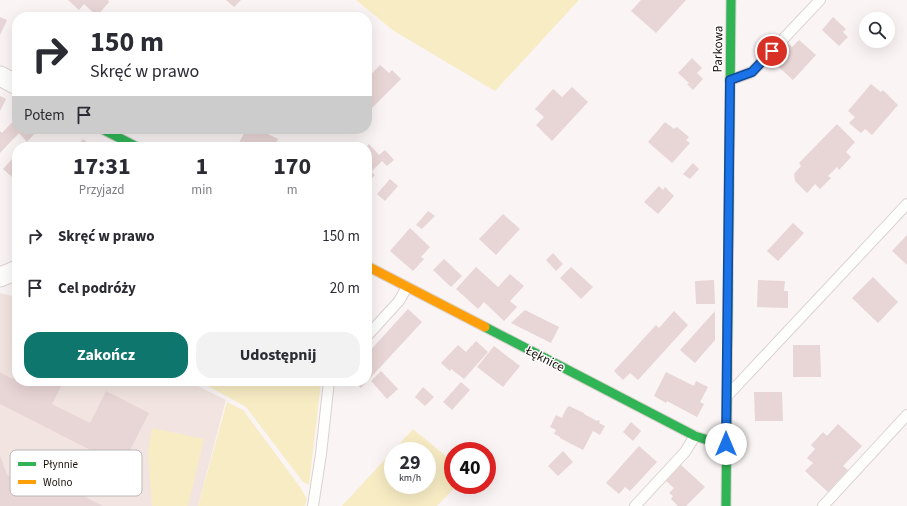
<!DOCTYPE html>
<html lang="pl">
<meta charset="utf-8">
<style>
body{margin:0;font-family:"Source Sans 3",sans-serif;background:#f2f2f3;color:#2b2b33;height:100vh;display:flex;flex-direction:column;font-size:15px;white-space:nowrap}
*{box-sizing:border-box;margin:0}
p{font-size:13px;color:#7c7c81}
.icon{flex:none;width:22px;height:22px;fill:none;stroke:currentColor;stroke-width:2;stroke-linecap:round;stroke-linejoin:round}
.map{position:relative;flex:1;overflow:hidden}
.side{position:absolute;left:12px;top:142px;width:360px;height:244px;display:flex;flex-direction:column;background:#fff;border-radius:16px;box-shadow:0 4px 16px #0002}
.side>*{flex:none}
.hud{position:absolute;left:12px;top:12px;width:360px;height:122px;border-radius:16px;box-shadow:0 4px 16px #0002;background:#fff;color:#2b2b33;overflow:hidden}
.controls{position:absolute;left:859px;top:12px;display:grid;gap:8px}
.controls a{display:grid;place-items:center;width:36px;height:36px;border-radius:50%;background:#fff;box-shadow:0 4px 16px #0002;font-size:20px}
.speed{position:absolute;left:384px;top:442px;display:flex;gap:8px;font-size:20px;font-weight:700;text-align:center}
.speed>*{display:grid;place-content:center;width:52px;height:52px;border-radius:50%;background:#fff;box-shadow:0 4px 16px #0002;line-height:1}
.speed small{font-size:10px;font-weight:400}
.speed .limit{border:6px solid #d22;background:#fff;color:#111}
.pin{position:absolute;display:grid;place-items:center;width:34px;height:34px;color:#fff;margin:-17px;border:2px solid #fff;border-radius:50%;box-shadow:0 1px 4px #0007}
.me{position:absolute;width:44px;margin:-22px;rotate:0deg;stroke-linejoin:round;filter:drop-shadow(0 0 3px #0008)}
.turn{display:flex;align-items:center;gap:14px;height:84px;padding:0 12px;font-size:18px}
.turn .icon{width:52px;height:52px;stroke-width:2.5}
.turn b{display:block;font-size:28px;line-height:34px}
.then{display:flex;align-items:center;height:38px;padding:0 12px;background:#0003;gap:8px;font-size:15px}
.eta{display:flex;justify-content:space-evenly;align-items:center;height:68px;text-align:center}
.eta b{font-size:24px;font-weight:700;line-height:28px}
.button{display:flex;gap:8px;margin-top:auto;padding:8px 12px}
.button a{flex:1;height:46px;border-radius:16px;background:#0f766e;color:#fff;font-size:16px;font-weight:700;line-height:46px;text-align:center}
.button a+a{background:#f2f2f3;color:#2b2b33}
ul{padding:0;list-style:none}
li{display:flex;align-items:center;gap:12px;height:52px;padding:0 12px}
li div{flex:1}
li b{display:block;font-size:15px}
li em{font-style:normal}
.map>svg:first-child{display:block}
.built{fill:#f2e5e1}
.green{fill:#f7ecc4;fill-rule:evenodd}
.building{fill:#e8d5d5}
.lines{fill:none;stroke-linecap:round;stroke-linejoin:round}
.lane-casing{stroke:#dad2ce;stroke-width:12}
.street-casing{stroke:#dad2ce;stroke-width:21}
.fast-casing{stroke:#dad2ce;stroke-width:11}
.slow-casing{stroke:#dad2ce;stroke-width:11}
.lane{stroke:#fefefd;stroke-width:10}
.street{stroke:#fefefd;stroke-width:19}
.fast{stroke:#30b455;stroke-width:9}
.slow{stroke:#ff9f0a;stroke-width:9}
.route-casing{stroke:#114b97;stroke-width:10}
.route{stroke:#1a73e8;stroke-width:7}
.labels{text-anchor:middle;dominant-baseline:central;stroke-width:3;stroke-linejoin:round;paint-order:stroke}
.street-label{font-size:13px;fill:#1b100b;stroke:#fff}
.key{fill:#fff;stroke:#bbb7b6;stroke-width:1}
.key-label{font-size:11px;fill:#1b100b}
</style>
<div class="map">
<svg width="907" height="506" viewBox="0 0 907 506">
<rect width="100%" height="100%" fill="#faf5f4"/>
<!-- built -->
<path class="built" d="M0 293 17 297V381H188L226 400 198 506H0Z"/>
<!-- green -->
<g class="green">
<path d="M356 0H579L495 91 394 31Z"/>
<path d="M208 381H307L310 384 314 381 321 382 309 485 303 482 246 407 206 385Z"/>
<path d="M227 402 243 410 300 487 307 499 305 506H198Z"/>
<path d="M152 428 204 439 188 506H152L148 452Z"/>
<path d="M413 429 453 462V485H457L437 506H342ZM393 451H427V485H393Z"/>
</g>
<!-- building -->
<g class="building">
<path d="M68 0H108L109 2 97 16 84 4 79 10Z"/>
<path d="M226 0H241L234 7Z"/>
<path d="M641 0H686L656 33 631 11Z"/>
<path d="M0 17 7 20 0 35Z"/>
<path d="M833 17 846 29 843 32 848 37 839 46 822 30Z"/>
<path d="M799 40 816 55 793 80 771 60 786 42 792 47Z"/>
<path d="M692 58 702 68 697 73 703 79 693 90 687 84 689 83 678 73Z"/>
<path d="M380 65 389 73 392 70 401 79 372 108 367 103V96L370 94 367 91V79Z"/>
<path d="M871 84 881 92 883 90 898 105 872 135 865 129 861 133 849 123 855 117 848 111Z"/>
<path d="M572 87 588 102 552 141 536 125 544 117 535 109 553 89 562 97Z"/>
<path d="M0 96 6 99 0 111Z"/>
<path d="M17 117V129H39L27 142 19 133 0 153V131L2 133Z"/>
<path d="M665 122 674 129 677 127 689 137 686 140 690 143 672 163 648 142Z"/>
<path d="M837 124 855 142 846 152 851 157 839 170 837 167 828 176 831 178 820 189 815 184 807 193 795 181 794 174 801 166 799 163Z"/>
<path d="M246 129H258L278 139 274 147H237Z"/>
<path d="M83 139 92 147H76Z"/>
<path d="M369 144 379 155 385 150 394 160 387 166 382 161 371 172 375 175 367 183V146Z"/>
<path d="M15 156 17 158V172L12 177 3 169Z"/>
<path d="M693 163 699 169 690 179 683 174Z"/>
<path d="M390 179 398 186 385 201 377 194Z"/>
<path d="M659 186 663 190 665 187 674 196 658 214 644 202Z"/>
<path d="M428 211 435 216 422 229 416 225Z"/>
<path d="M503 214 520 229 496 255 479 239Z"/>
<path d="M793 223 804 233 778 261 767 251Z"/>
<path d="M410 228 430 247 421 257 424 259 413 271 390 251Z"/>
<path d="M907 235V265L892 251Z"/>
<path d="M553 253 563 264 556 271 546 260Z"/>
<path d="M444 259 462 276 451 287 433 270Z"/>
<path d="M476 267 498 287 510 274 524 286 510 301 517 307 504 321 484 302 478 309 456 289Z"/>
<path d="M571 267 593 287 581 299 560 278Z"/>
<path d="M873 277 898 302 878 323 852 298Z"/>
<path d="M714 280 715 304H696L695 281Z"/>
<path d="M758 280 785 281 784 291H788V308L757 307Z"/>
<path d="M408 309 422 322 361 388 353 381H367V354Z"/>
<path d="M525 310 559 327 551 343 511 323Z"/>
<path d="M674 311 688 325 638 380 630 373 623 380 614 371 656 325 659 328Z"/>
<path d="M715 311V340L695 363 680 350Z"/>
<path d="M476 341 488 352 464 379 451 369 450 371 441 363 458 345 466 352Z"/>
<path d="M793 345H820L821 377H793Z"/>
<path d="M494 346 520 366 503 387 477 367Z"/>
<path d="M17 370V381H64L52 404 90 423 106 391 149 413 122 466 0 404V372L12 379Z"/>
<path d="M381 371 398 389 387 399 371 381Z"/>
<path d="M666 372 694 386 696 381 708 387 700 402 704 404 697 417 667 401 666 403 654 396Z"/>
<path d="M461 382 470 390 452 410 443 402Z"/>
<path d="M423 387 434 397 425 406 415 397Z"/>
<path d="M754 392H782L783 421H755Z"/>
<path d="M569 406 584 413V414L597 421V420L600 421 599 423 605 426 600 435 593 431 583 450 560 438V437L554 434 556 430 550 427 556 415 562 418 566 409Z"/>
<path d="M631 422 641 431 633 441 623 432Z"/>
<path d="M838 424 862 446 843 466 848 470 828 492 805 471 813 463 807 458 815 449 811 445 823 432 827 436Z"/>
<path d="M639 446 657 462 630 491 625 487 619 494 606 483Z"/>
<path d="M563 451 573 462 558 476 548 466Z"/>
<path d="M0 455 7 475 14 479 21 464 103 506H0Z"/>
<path d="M681 465 705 487 686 506H678L671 499 673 496 669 493 674 488 666 481Z"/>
</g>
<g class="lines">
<defs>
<g id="lane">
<path d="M730 80 752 72 820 0"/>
<path d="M367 336 399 301 407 287"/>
<path d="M729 394 907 204"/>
<path d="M313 506 321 454 329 381"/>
<path d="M635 506 685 452 695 436"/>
<path d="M823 506 907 415"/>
</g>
<g id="street">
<path d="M0 76 17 85"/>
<path d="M0 277 17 270"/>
</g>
<g id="fast">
<path d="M102 129 137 147"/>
<path d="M485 327 695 436 717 443 726 444"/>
<path d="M726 506 731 0"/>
</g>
<path id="slow" d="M367 266 485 327"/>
</defs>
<!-- lane casing -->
<use href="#lane" class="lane-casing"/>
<!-- street casing -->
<use href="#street" class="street-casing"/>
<!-- fast casing -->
<use href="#fast" class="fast-casing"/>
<!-- slow casing -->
<use href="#slow" class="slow-casing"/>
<!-- lane -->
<use href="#lane" class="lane"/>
<!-- street -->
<use href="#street" class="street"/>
<!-- fast -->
<use href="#fast" class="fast"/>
<!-- slow -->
<use href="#slow" class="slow"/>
</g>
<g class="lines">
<defs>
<path id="route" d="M726 444 730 80 752 72 772 51"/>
</defs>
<!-- route casing -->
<use href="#route" class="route-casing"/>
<!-- route -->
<use href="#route" class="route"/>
</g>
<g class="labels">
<!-- street labels -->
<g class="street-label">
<text transform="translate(718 49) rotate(-89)">Parkowa</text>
<text transform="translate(545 359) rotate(27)">Łęknice</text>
</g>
</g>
<!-- legend -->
<rect x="10" y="450" width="132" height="46" rx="6" class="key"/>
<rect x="18" y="462" width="18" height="4" fill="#30b455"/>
<rect x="18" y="480" width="18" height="4" fill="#ff9f0a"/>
<g class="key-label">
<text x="43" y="468">Płynnie</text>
<text x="43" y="486">Wolno</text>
</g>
</svg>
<div class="controls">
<a><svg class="icon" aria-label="search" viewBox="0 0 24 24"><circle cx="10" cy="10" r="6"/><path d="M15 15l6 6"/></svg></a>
</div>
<div class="speed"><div>29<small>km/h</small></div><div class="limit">40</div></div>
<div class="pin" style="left:772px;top:51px;background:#d93025"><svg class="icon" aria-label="arrive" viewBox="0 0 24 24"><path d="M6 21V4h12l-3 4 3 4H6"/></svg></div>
<svg class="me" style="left:726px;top:444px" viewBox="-20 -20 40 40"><circle r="19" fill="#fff"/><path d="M0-13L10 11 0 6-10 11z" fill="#1a73e8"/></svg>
<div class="hud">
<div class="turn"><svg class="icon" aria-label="right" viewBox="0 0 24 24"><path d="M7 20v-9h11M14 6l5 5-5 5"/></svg><div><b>150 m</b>Skręć w prawo</div></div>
<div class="then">Potem<svg class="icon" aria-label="arrive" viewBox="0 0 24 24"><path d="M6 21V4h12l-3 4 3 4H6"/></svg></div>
</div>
<section class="side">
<div class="eta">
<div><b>17:31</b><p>Przyjazd</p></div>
<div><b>1</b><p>min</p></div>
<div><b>170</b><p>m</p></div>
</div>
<ul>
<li><svg class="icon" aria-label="right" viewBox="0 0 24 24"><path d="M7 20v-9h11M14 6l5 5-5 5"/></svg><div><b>Skręć w prawo</b></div><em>150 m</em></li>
<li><svg class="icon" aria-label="arrive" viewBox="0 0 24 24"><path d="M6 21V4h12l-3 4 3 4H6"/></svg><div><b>Cel podróży</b></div><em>20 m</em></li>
</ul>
<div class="button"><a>Zakończ</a><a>Udostępnij</a></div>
</section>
</div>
